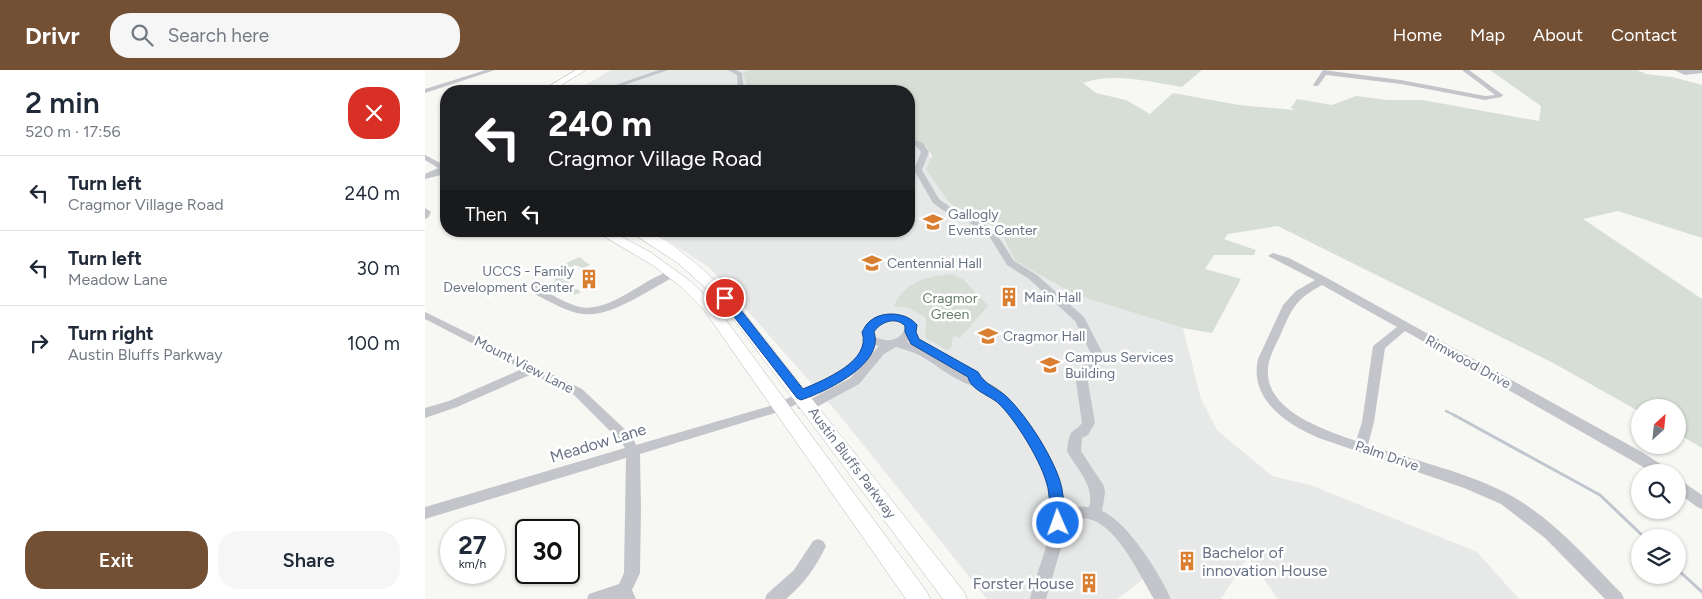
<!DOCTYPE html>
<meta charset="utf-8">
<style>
body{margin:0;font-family:Figtree,sans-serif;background:#f6f6f7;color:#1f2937;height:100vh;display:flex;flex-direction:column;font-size:19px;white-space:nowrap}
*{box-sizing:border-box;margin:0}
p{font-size:16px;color:#747a83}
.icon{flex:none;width:28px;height:28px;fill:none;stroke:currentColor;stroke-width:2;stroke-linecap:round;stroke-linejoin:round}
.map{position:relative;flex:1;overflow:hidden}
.panel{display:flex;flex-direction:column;background:#fff;width:425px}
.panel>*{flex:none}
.banner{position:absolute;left:15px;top:15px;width:475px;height:152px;border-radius:20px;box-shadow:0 1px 4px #0004;background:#202124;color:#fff;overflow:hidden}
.needle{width:32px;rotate:27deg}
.buttons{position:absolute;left:1206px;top:329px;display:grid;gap:10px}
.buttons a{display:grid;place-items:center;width:55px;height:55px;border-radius:50%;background:#fff;box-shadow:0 1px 4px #0004;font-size:25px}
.speed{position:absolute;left:15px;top:449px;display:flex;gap:10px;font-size:25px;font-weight:700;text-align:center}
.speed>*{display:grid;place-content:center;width:65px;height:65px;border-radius:50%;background:#fff;box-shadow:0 1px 4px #0004;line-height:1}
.speed small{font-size:12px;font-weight:400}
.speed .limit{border:2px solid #111;border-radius:8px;background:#fff;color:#111}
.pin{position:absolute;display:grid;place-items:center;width:42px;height:42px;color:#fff;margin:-21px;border:2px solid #fff;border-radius:50%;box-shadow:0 1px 5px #0007}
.me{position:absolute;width:55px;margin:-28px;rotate:358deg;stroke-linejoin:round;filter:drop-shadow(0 0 4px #0008)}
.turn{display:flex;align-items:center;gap:18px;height:105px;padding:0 25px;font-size:22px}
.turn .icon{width:65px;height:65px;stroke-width:2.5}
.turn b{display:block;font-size:35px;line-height:42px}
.then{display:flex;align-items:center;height:48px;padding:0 25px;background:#0003;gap:10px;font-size:19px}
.round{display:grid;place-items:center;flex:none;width:52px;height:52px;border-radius:20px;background:#f6f6f7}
.headline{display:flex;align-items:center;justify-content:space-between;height:85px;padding:0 25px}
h1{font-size:30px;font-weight:600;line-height:38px}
.primary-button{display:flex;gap:10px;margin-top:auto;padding:10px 25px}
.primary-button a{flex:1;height:58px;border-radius:20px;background:#734f34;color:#fff;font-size:20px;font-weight:600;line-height:58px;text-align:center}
.primary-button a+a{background:#f6f6f7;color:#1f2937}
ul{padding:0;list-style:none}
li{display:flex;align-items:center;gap:15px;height:75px;padding:0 25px;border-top:1px solid #e0e1e3}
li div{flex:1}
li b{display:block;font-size:19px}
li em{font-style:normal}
header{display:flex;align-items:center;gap:30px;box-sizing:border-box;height:70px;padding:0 25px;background:#734f34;color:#fff}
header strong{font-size:24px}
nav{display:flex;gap:28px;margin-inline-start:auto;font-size:18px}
.search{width:350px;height:45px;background:#f6f6f7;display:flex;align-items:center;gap:12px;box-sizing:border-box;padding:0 18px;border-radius:20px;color:#747a83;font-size:19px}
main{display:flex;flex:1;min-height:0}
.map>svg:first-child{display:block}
.built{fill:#e7e8e8}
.green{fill:#d7ded6}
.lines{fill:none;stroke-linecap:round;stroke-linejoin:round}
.stream-far1{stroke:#c0c6cd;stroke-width:2.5}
.stream{stroke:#c0c6cd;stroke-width:3}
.major-casing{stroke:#b6b9be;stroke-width:1}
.minor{fill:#c3c5ca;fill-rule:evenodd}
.major{fill:#fff;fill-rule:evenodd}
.route{fill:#1a73e8;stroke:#114b97}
.labels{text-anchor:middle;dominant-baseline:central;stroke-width:5;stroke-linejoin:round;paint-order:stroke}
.poi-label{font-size:14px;fill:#687184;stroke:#fff;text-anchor:start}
.park-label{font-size:14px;fill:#667b67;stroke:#fff}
.street-label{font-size:14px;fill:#687184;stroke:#fff}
.near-street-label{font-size:16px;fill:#687184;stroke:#fff}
.near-poi-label{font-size:16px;fill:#687184;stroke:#fff;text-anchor:start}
</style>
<header>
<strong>Drivr</strong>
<div class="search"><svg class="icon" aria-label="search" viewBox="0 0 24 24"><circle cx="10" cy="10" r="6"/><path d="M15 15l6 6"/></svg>Search here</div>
<nav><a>Home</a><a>Map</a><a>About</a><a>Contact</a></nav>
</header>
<main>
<section class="panel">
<div class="headline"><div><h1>2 min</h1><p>520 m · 17:56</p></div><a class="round" style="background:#d93025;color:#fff"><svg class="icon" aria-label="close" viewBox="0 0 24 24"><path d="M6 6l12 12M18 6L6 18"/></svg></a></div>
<ul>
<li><svg class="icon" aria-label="left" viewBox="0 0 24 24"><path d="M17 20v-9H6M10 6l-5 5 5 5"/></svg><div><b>Turn left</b><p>Cragmor Village Road</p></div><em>240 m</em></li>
<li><svg class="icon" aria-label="left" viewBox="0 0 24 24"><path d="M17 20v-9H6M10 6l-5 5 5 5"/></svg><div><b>Turn left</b><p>Meadow Lane</p></div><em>30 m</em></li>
<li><svg class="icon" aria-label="right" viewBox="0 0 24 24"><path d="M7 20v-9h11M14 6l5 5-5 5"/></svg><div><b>Turn right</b><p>Austin Bluffs Parkway</p></div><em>100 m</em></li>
</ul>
<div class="primary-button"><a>Exit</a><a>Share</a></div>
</section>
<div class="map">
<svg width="1277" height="529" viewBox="0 0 1277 529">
<rect width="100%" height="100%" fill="#f7f7f4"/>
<!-- built -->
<g class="built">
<path d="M186 0H323L319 3 324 21H150Z"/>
<path d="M484 67 501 76 524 134 575 160 590 191 651 225 758 258 776 329 792 360 847 406 885 415 1052 482 1094 529H853L823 487 796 529H747L725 504 692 529H562L416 347 285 198 228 161H484Z"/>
</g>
<!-- green -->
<g class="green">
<path d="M323 0H777L757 17C725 12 689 2 658 13L671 23 701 30 725 44 748 23 814 35 870 40 866 38 872 29 907 35 931 26 962 30H997L1114 51 1116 36 1065 0H1212L1221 4 1247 7 1277 15V168L1193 141 1158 149 1277 229V378L1253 364 1252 338H1215V342L1130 294 853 156 803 164 799 169 831 180 829 185H789L780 199 816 209 787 263 758 258 651 225 590 191 575 160 525 134 501 99 507 86 501 76 484 67V21H324L318 3Z"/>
<path d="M154 187 165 195 158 198 150 195 129 206 121 203Z"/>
<path d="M527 204 539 210 563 236 535 268 529 266 526 273 528 276 522 280 501 268C499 261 503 255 500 247L483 238 469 236C481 210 502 207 527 204Z"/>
<path d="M135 205 140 208 136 211 141 210 150 217 147 220 152 219 156 222 150 225 129 216 130 206Z"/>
</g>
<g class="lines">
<!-- stream-far1 -->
<path class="stream-far1" d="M1021 341 1031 346"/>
<!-- stream -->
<g class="stream">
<path d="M1029 345 1175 425 1220 468"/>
<path d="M1252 499 1277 522"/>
</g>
<defs>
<g id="major">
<path d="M151 0H161L126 21H116Z"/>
<path d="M170 161H186L225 182 265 211 289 234 502 522 505 529H481L279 240 255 216 229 196Z"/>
<path d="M204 161C209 161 215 160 220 161 243 166 288 208 305 225L539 522 542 529H518L295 231 253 193Z"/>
</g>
</defs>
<!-- major casing -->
<use href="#major" class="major-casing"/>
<!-- minor -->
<g class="minor">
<path d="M61 0H70L0 23V19Z"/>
<path d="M234 0H243L182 21H173Z"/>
<path d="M303 0H311L317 3 319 21H313L312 5Z"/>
<path d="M898 0 976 10 1060 26 1070 25 1037 0H1044L1078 25 1076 27 1060 30 976 14 901 5 893 16H889L888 15Z"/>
<path d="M1249 0H1277V3L1260 5Z"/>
<path d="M484 68 498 73 504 82 497 100 514 129 525 137 546 146 564 157 573 166 589 191 612 205 659 247 677 282 664 304 663 312 670 353 663 365 657 368 656 381 679 416 680 423 677 441C702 451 735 504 746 529H729C715 506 694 459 667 450 659 447 649 448 640 448L638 471 621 529H605C610 503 624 479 626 452 628 409 599 351 565 325 556 319 548 316 538 312 522 305 508 292 492 284 485 281 478 279 471 277L459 284 434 314 388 339H373L372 334 360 340 215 384 216 438 215 503 207 520 211 529H162L164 524 194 514 199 503 201 388 0 449V437L200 378 197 373 149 325 107 304 32 337 0 348V338L24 331 97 299 0 249V242L157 319 207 366 211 375 352 334 422 297 433 286 439 269 437 262C447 242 478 236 492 255L491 262 482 272C506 281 524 296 546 306 557 311 567 313 576 321 606 347 637 397 640 436L664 437C670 415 652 400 642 381 643 375 643 365 648 361 652 358 654 357 657 353L651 312 652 304 665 282 650 251 604 209 582 195 566 169 558 161 540 150 519 141 508 133 489 100 496 82 492 77 484 73ZM471 250 480 256C478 271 462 273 450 267L449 262 451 257 458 252ZM449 275 454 276 445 286ZM430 303 426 308 382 331 377 332Z"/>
<path d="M0 85 21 96V100L16 105 0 109V104L13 98 0 90Z"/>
<path d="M0 138 6 142 3 148 0 149Z"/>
<path d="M848 183 864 188 902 208 1215 381 1242 398 1244 402H1227L980 261 960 278 949 352 943 375C987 390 1045 403 1085 425 1128 449 1162 488 1197 524L1199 529H1180L1120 468 1076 434 1039 418 894 368C861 354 824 329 833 289L858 235 871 221 890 210 843 186ZM897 215 972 257 948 276 937 352 931 371C900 360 839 341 843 298 844 287 850 276 855 266 867 238 870 230 897 215Z"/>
<path d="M248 200 252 201 253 203 252 205C227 218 186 248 158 244 141 242 127 232 111 225L108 214 109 212H117L120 221C131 227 143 234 155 237 186 243 220 207 248 200Z"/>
<path d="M1252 408 1277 425V439L1272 437 1252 422Z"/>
<path d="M393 469 398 471 401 476C391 497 379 514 361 529H340L342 524 369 500 388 471Z"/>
</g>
<!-- major -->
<use href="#major" class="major"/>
</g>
<!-- route -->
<path class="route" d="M300 224 304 225 378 319C399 310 447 291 437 262 439 259 441 254 444 252 456 240 482 242 492 255L491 262 494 269 553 302C560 315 571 317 582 327 601 345 632 392 637 419 639 430 639 442 640 453L638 458 633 460 628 458 625 453C625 442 625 430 623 418 618 394 590 348 572 332 563 325 545 319 543 307L486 274 480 262V256C471 246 455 252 449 262 460 294 400 322 376 330L372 328 296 230 295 228 296 225Z"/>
<!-- icons -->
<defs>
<symbol id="university-bare" viewBox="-9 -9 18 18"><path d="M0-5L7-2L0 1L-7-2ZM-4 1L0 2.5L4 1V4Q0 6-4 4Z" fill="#da7e31" stroke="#fff" stroke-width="2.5" paint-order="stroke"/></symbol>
<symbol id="building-bare" viewBox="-9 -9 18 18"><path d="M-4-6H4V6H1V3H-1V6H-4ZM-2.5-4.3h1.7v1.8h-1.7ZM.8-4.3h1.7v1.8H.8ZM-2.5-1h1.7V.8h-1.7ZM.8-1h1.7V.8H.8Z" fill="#da7e31" stroke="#fff" stroke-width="2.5" paint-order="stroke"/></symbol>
</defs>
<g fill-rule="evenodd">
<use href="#university-bare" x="494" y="138" width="28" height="28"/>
<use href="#university-bare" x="433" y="179" width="28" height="28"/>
<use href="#building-bare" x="150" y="195" width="28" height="28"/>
<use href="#building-bare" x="570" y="213" width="28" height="28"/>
<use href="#university-bare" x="549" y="252" width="28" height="28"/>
<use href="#university-bare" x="611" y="281" width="28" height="28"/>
<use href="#building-bare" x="748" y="477" width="28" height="28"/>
<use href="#building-bare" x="650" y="499" width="28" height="28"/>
</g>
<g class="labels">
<!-- poi labels -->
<g class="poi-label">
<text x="523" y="144">Gallogly<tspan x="523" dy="16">Events Center</tspan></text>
<text x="462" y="193">Centennial Hall</text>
<text x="149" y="201" text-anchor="end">UCCS - Family<tspan x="149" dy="16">Development Center</tspan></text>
<text x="599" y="227">Main Hall</text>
<text x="578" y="266">Cragmor Hall</text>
<text x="640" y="287">Campus Services<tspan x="640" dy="16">Building</tspan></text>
</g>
<!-- park labels -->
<g class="park-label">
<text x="525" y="228">Cragmor<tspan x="525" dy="16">Green</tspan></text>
</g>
<!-- street labels -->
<g class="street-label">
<text transform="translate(1043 292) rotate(29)">Rimwood Drive</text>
<text transform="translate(99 295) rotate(27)">Mount View Lane</text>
<text transform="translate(962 386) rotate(19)">Palm Drive</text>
<text transform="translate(427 393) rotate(53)">Austin Bluffs Parkway</text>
</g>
<!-- near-street labels -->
<g class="near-street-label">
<text transform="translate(173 373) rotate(-17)">Meadow Lane</text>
</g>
<!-- near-poi labels -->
<g class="near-poi-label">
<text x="777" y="482">Bachelor of<tspan x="777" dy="18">innovation House</tspan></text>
<text x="649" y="513" text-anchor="end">Forster House</text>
</g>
</g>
</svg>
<div class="buttons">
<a><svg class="needle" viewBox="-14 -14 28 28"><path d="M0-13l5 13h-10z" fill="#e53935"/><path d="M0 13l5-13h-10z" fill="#747a83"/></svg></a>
<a><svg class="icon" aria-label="search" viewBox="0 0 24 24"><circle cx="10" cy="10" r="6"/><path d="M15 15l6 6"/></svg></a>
<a><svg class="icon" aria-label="layers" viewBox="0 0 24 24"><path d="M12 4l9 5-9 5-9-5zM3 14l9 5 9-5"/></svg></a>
</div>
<div class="speed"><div>27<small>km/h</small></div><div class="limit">30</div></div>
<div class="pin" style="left:300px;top:228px;background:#d93025"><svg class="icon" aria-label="arrive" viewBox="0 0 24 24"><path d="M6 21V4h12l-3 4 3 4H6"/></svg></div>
<svg class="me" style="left:633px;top:453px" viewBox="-20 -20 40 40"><circle r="17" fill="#1a73e8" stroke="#fff" stroke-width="3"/><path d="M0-11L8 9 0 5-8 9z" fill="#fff"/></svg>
<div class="banner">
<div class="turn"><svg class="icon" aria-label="left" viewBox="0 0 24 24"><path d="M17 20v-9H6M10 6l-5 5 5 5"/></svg><div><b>240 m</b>Cragmor Village Road</div></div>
<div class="then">Then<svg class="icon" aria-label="left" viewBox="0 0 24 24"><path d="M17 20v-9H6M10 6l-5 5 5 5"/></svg></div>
</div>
</div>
</main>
